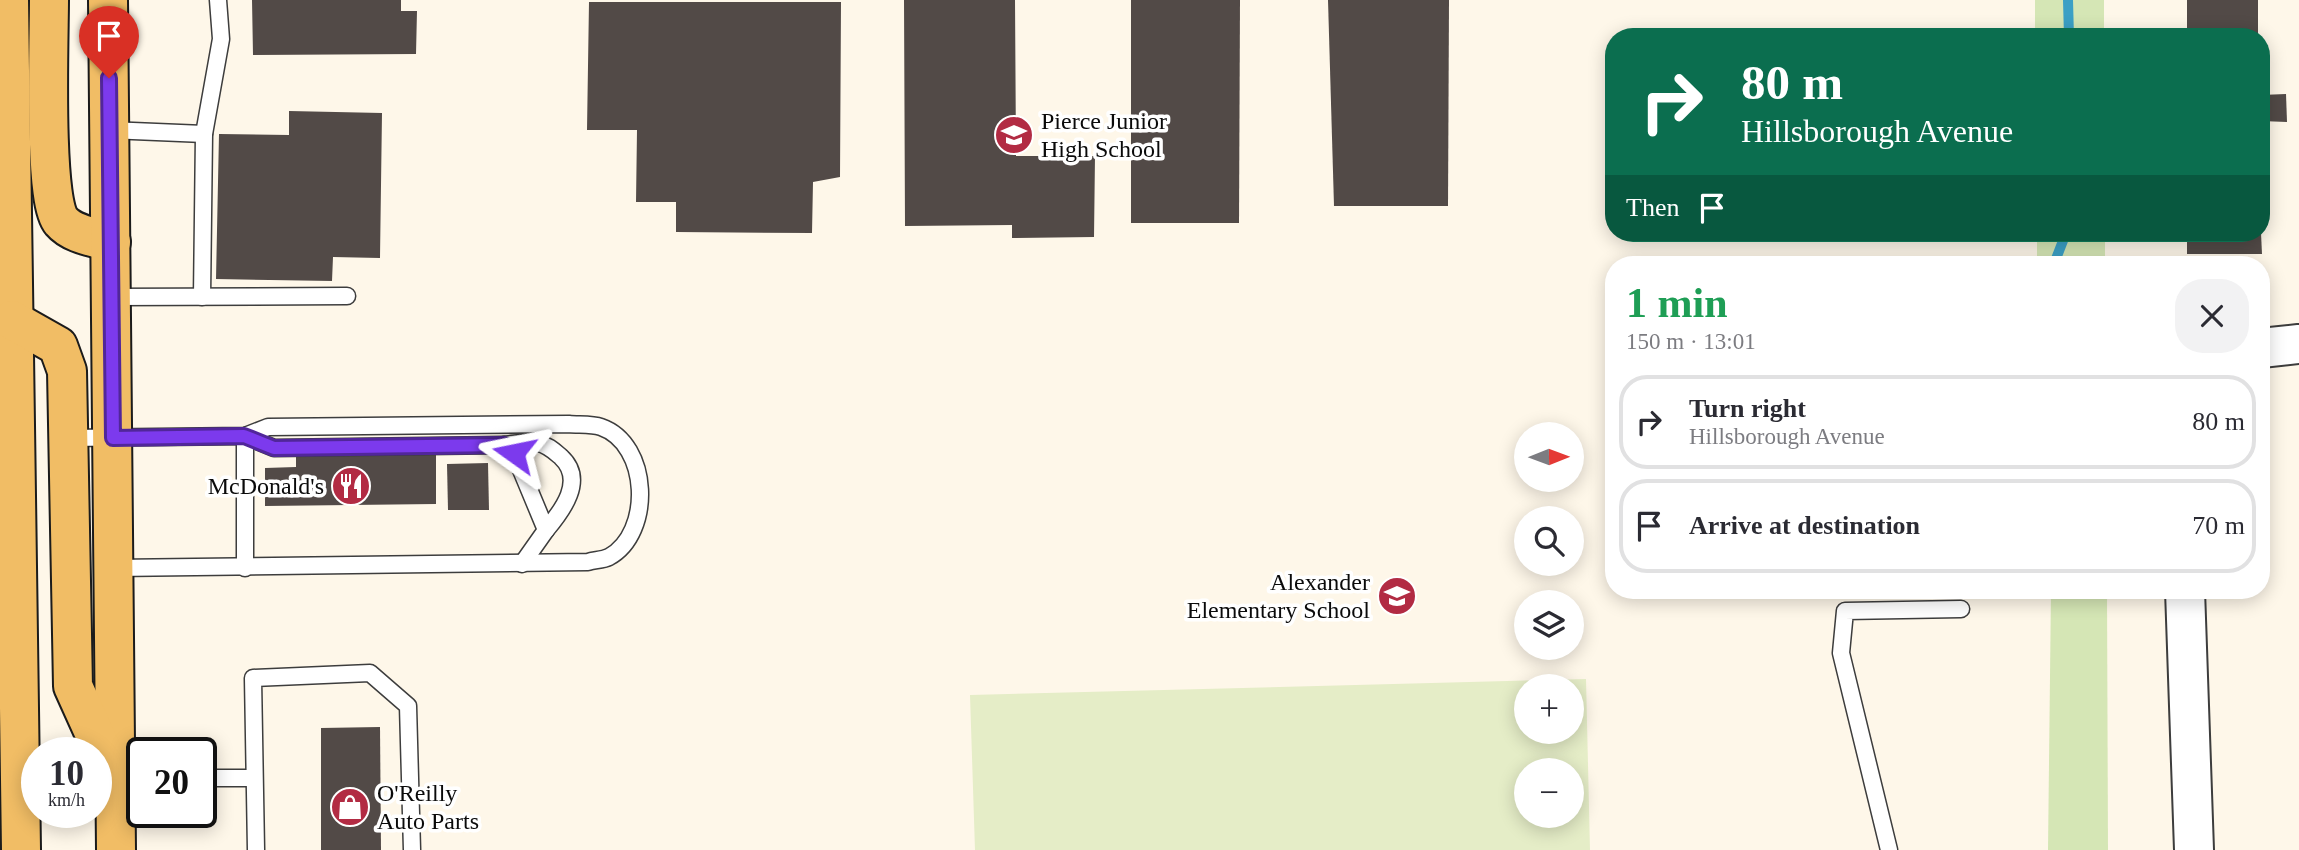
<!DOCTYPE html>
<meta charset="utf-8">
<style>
body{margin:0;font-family:Georgia,serif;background:#f2f2f3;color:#2b2b33;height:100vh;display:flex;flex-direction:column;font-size:26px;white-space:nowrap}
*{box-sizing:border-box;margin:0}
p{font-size:23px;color:#7c7c81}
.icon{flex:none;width:38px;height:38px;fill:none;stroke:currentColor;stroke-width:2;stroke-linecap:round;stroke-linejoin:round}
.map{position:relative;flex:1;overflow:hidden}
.details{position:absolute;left:1605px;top:256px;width:665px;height:343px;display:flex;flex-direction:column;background:#fff;border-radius:28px;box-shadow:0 4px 18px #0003}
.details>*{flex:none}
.guide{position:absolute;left:1605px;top:28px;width:665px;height:214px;border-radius:28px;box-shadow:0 4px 18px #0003;background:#0b6e4f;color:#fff;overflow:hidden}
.needle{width:46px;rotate:89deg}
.controls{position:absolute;left:1514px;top:422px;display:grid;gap:14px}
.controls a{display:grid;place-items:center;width:70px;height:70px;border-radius:50%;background:#fff;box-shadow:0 4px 18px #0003;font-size:35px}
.speed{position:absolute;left:21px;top:737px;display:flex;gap:14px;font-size:35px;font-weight:700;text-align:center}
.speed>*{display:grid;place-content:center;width:91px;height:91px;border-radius:50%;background:#fff;box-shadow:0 4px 18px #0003;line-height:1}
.speed small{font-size:18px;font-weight:400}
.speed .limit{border:4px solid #111;border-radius:10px;background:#fff;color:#111}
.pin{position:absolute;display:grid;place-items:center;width:60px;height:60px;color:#fff;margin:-72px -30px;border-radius:50% 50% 50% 0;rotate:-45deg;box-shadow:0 0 7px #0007}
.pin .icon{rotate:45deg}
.me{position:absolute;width:77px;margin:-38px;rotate:282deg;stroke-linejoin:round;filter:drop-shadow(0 0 5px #0008)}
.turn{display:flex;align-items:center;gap:24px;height:147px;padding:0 21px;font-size:32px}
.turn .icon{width:91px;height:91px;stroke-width:2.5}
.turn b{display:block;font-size:49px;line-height:60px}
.then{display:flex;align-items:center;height:66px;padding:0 21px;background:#0003;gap:14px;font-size:26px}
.round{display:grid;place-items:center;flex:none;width:74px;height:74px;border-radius:28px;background:#f2f2f3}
.overview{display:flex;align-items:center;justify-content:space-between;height:119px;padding:0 21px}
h1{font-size:42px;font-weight:600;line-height:52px;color:#1e9e55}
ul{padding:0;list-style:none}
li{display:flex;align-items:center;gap:21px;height:94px;margin:0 14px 10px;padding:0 7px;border:4px solid #e1e1e2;border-radius:28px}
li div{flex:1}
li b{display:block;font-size:26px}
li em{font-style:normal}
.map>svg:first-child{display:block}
.green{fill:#d5e6b5}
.pitch{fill:#e5edc7;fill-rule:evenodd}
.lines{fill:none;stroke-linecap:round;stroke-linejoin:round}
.stream{stroke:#3ba0c5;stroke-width:10}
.building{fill:#524a47}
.service-casing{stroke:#3d3d3d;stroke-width:19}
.tertiary-casing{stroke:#3d3d3d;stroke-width:42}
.primary-casing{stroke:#1b1b1b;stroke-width:42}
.service{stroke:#fff;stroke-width:16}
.tertiary{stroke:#fff;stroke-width:38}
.primary{stroke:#f1bd65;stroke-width:38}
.route-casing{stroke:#51269a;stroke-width:18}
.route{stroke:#7c3aed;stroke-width:12}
.labels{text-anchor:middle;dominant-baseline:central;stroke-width:7;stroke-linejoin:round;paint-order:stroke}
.poi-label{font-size:24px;fill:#0a0a0a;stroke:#fff;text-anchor:start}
</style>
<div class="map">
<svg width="2299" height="850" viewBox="0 0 2299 850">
<rect width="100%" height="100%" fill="#fef7e9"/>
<!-- green -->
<g class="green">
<rect x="2035" y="0" width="69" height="37"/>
<rect x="2037" y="233" width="68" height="31"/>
<path d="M2051 590H2107L2108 850H2048Z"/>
</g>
<!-- pitch -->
<path class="pitch" d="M1586 679 1590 850H975L970 695ZM1526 686H1572V732H1526ZM1572 770V816H1526V770Z"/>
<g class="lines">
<!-- stream -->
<g class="stream">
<path d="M2068 0 2069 37"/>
<path d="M2054 264 2066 233"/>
</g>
</g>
<!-- building -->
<g class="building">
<path d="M252 0H401V11H417L416 54 253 55Z"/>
<path d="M904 0H1015L1016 156H1095L1094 237 1012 238V225L905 226Z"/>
<path d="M1131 0H1240L1239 223H1131Z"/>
<path d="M1328 0H1449L1448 206H1334Z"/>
<rect x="2187" y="0" width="71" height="37"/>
<path d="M589 2H841L840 177 813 182 812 233 676 232V202H636L637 130H587Z"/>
<path d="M2286 94 2287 122 2261 121V95Z"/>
<path d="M289 111 382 113 380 258 333 257 332 281 216 279 219 134 289 135Z"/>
<path d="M2187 233H2261L2262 254H2187Z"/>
<path d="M436 453V504L265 506V468L296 467V454Z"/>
<path d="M488 463 489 510H448L447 464Z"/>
<path d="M380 727 381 850H321V728Z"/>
</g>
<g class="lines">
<defs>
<g id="service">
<path d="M109 130 204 134"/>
<path d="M111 297 347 296"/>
<path d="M202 297 204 134 221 39 218 0"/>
<path d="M245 436 274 448 504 445 514 453 546 530 522 564"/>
<path d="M245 436V568"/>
<path d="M68 438 245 436 268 427 569 424C578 425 592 424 601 427 650 444 653 533 609 557 603 560 594 560 588 562L114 568"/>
<path d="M504 445C514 444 528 441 538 443 548 445 554 451 561 457 586 480 562 511 546 530"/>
<path d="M201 778H253"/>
<path d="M115 779H142"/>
<path d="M256 850 253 678 370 673 408 706 412 850"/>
<path d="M1889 850 1841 653 1845 611 1961 609"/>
</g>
<g id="tertiary">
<path d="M2261 348 2299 344"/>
<path d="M2185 590 2194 850"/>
</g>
<g id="primary">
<path d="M9 0 21 850"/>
<path d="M49 0C49 36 43 201 61 221 73 235 95 237 111 242"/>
<path d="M108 0 116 850"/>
<path d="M12 320 58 346 67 371 73 686 110 768"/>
</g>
</defs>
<!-- service casing -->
<use href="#service" class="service-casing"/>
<!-- tertiary casing -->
<use href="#tertiary" class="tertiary-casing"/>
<!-- primary casing -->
<use href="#primary" class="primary-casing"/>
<!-- service -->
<use href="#service" class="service"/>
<!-- tertiary -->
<use href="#tertiary" class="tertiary"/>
<!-- primary -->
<use href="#primary" class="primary"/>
</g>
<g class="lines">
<defs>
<path id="route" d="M109 78 113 438 244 436 274 448 504 445 514 453"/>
</defs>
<!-- route casing -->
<use href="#route" class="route-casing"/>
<!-- route -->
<use href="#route" class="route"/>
</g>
<!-- icons -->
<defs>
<symbol id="school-disc" viewBox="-11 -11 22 22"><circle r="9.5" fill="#b22b43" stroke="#fff"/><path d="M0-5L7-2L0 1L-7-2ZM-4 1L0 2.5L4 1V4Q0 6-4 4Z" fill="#fff"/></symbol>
<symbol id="restaurant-disc" viewBox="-11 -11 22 22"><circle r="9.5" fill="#b22b43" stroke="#fff"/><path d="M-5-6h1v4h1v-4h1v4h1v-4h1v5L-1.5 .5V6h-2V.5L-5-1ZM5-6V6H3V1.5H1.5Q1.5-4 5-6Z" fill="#fff"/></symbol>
<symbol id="shop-disc" viewBox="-11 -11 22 22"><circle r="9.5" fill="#b22b43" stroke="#fff"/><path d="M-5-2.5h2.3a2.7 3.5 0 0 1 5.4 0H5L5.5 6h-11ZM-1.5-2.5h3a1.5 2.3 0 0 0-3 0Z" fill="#fff"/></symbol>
</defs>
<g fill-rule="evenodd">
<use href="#school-disc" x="992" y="113" width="44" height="44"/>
<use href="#restaurant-disc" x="329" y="464" width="44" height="44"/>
<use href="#school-disc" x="1375" y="574" width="44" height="44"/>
<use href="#shop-disc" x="328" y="785" width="44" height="44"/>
</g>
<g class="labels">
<!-- poi labels -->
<g class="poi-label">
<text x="1041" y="121">Pierce Junior<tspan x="1041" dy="28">High School</tspan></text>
<text x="324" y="486" text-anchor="end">McDonald's</text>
<text x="1370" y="582" text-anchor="end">Alexander<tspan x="1370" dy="28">Elementary School</tspan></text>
<text x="377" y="793">O'Reilly<tspan x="377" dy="28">Auto Parts</tspan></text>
</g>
</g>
</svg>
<div class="controls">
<a><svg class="needle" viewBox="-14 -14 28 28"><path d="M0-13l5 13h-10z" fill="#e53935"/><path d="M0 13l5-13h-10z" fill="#7c7c81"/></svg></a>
<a><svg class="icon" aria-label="search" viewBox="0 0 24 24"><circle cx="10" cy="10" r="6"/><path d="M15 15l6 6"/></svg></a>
<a><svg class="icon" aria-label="layers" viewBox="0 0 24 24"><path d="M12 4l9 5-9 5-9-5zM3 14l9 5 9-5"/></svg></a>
<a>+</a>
<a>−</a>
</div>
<div class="speed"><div>10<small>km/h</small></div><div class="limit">20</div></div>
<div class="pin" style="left:109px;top:78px;background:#d93025"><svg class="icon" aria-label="arrive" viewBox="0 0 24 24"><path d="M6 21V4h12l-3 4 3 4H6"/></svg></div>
<svg class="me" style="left:514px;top:453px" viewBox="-20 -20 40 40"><path d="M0-17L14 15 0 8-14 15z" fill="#7c3aed" stroke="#fff" stroke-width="4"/></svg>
<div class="guide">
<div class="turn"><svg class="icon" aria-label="right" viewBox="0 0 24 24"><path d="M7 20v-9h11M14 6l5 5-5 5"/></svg><div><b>80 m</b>Hillsborough Avenue</div></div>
<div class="then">Then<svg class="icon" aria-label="arrive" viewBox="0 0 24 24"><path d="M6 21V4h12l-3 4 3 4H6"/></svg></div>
</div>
<section class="details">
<div class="overview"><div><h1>1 min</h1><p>150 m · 13:01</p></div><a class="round"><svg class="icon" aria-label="close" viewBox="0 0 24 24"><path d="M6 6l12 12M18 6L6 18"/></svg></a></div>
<ul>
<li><svg class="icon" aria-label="right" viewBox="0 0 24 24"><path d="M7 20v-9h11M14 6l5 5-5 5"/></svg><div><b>Turn right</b><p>Hillsborough Avenue</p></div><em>80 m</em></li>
<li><svg class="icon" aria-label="arrive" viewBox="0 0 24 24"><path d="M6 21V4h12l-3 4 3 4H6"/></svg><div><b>Arrive at destination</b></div><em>70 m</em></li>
</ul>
</section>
</div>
